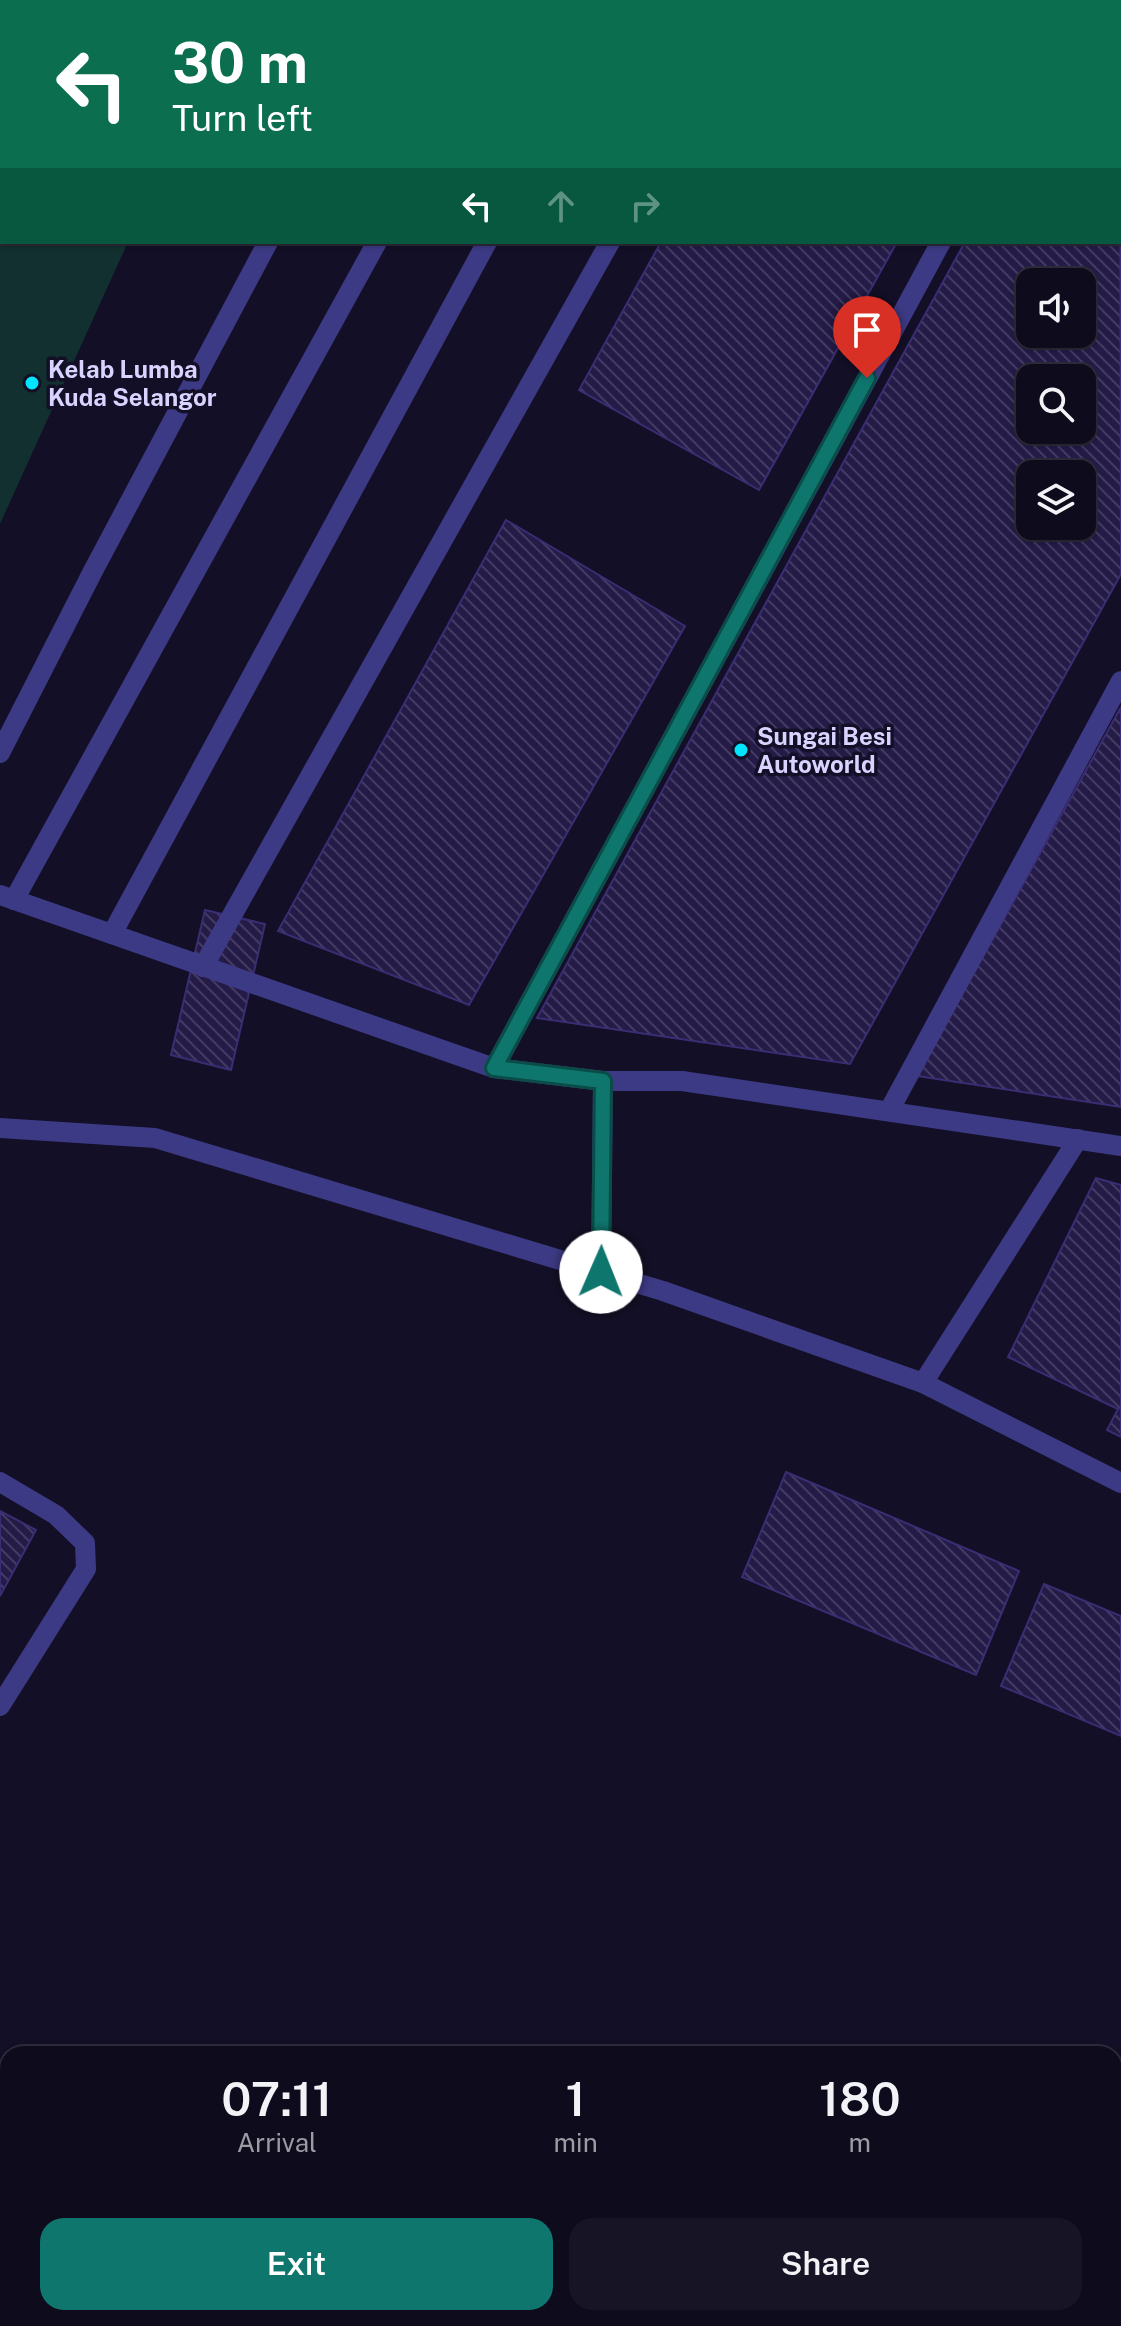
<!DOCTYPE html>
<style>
body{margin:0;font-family:"Public Sans",sans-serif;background:#171425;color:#f1f3f6;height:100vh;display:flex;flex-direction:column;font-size:30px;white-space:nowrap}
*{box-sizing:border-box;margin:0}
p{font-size:26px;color:#9b9ba3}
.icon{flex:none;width:44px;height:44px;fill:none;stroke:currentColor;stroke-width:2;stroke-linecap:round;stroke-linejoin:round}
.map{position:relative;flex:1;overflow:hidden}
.details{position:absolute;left:0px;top:2046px;width:1122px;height:280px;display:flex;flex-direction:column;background:#0e0b1c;border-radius:24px 24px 0 0;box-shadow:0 2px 6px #0004,0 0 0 2px #2e2b3b}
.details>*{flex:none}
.hud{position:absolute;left:0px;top:0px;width:1122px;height:244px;box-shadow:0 2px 6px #0004,0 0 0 2px #2e2b3b;background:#0b6e4f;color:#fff;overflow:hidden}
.fabs{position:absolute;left:1016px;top:268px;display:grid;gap:16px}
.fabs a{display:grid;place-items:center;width:80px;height:80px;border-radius:16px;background:#0e0b1c;box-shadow:0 2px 6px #0004,0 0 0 2px #2e2b3b;font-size:40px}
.pin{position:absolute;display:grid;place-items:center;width:68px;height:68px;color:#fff;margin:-82px -34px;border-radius:50% 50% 50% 0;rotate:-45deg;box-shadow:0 0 8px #0007}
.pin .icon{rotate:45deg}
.me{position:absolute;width:88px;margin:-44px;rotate:1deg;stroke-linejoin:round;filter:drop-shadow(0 0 6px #0008)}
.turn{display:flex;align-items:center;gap:28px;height:168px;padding:0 40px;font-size:36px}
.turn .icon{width:104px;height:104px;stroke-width:2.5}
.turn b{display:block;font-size:56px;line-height:68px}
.lanes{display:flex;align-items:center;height:76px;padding:0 40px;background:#0003;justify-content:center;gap:40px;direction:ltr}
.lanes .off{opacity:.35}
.eta{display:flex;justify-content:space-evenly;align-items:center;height:136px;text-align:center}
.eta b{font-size:48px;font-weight:600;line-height:56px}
.primary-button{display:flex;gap:16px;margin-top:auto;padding:16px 40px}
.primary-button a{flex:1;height:92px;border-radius:24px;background:#0f766e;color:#fff;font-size:32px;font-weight:600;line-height:92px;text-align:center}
.primary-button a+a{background:#171425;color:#f1f3f6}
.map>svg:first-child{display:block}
.park{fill:#12302f}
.building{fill:url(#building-back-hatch);stroke:#3b2d73;stroke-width:2;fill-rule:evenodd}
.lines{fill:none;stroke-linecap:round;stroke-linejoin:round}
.minor{stroke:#3d3a85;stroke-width:20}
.route-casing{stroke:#0a4d48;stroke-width:20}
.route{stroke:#0f766e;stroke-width:14}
.poi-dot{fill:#00e5ff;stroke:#130f26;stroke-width:3}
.labels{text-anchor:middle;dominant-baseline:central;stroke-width:7;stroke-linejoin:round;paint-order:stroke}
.poi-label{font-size:24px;font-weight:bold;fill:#d9d4ff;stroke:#130f26;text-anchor:start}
</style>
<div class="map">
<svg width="1121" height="2326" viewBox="0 0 1121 2326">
<defs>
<pattern id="building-back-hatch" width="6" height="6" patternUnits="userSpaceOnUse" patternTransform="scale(2)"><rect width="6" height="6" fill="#241b47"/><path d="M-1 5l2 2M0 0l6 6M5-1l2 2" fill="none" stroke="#433b63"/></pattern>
</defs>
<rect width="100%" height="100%" fill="#130f26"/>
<!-- park -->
<path class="park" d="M0 0H240L239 2H2V242H128L0 524Z"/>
<!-- building -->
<g class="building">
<path d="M795 0H1032L1031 2H794Z"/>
<path d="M1120 4 1121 574 850 1064 537 1018 965 242H1120ZM1030 282H1082V334H1030ZM1030 378H1082V430H1030ZM1030 474H1082V526H1030Z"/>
<path d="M661 242H897L759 490 579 390Z"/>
<path d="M506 520 685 626 469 1005 278 931Z"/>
<path d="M1121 707V1107L917 1076Z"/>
<path d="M205 910 265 924 231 1070 171 1055Z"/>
<path d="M1096 1178 1121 1185V1437L1107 1430 1118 1409 1008 1357Z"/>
<path d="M786 1472 1019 1571 976 1675 742 1577Z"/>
<path d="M0 1511 36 1530 0 1596Z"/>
<path d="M1044 1584 1121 1616V1736L1001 1686Z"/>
</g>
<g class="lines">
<!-- minor -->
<g class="minor">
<path d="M396 2 397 0"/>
<path d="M509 2 510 0"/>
<path d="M618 2 619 0"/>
<path d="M745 2 746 0"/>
<path d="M1071 2 1073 0"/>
<path d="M0 753 93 571 268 242"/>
<path d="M0 895 494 1068 603 1081H682L1121 1146"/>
<path d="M14 900 377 242"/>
<path d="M112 934 487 242"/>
<path d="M203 967 610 242"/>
<path d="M494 1068 941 242"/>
<path d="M889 1111 1121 681"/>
<path d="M0 1128 155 1138 663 1291 923 1383 1121 1483"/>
<path d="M601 1272 603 1081"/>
<path d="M923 1383 1078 1139"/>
<path d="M0 1482 56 1515 85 1543 86 1569 0 1706"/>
<path d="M0 2266 8 2270"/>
<path d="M92 2318 106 2326"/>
</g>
</g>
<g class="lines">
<defs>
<path id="route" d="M601 1272 603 1081 494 1068 867 378"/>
</defs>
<!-- route casing -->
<use href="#route" class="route-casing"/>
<!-- route -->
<use href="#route" class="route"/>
</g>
<!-- markers -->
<g class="poi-dot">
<circle cx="32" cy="383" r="8"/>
<circle cx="741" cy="750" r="8"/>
</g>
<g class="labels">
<!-- poi labels -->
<g class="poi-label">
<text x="48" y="369">Kelab Lumba<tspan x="48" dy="28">Kuda Selangor</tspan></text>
<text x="757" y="736">Sungai Besi<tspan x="757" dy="28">Autoworld</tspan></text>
</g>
</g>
</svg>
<div class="fabs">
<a><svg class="icon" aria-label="sound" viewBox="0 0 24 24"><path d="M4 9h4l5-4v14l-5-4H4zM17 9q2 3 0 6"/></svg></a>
<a><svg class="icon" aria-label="search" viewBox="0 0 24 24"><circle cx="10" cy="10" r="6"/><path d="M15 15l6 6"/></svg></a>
<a><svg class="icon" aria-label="layers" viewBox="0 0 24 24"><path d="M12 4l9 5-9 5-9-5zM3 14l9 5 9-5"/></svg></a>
</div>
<div class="pin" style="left:867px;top:378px;background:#d93025"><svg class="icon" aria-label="arrive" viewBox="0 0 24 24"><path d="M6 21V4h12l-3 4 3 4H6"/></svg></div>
<svg class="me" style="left:601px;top:1272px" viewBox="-20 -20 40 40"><circle r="19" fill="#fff"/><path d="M0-13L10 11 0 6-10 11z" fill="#0f766e"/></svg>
<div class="hud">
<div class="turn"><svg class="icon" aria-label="left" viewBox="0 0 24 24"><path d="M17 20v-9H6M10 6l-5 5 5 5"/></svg><div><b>30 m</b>Turn left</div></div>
<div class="lanes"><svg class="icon" aria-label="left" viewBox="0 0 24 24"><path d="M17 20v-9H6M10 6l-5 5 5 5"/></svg><svg class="icon off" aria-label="ahead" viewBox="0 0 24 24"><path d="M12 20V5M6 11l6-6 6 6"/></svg><svg class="icon off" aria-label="right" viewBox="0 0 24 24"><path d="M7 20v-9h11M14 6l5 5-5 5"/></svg></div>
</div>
<section class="details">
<div class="eta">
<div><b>07:11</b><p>Arrival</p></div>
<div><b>1</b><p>min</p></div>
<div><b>180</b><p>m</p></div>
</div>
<div class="primary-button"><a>Exit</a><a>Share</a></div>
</section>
</div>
